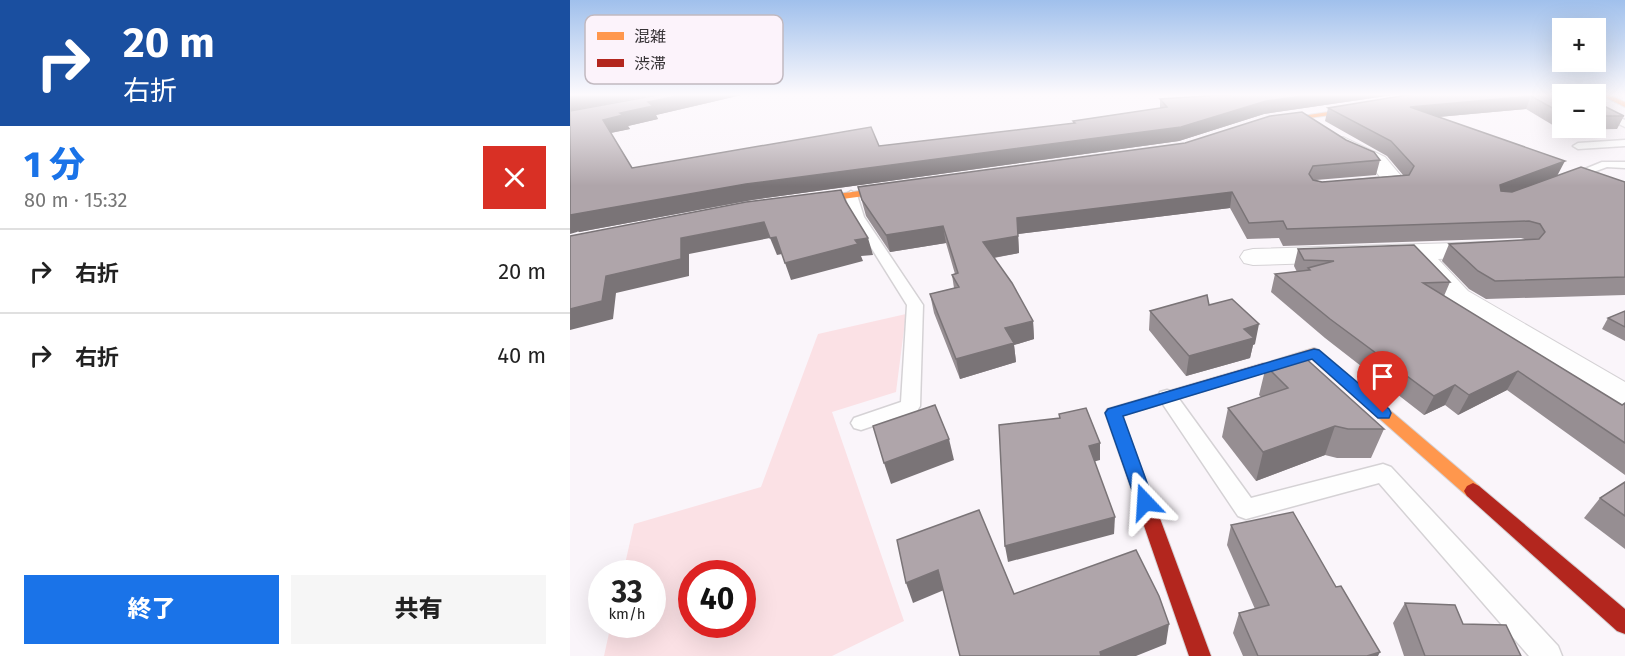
<!DOCTYPE html>
<html lang="ja">
<meta charset="utf-8">
<style>
body{margin:0;font-family:"Fira Sans","Noto Sans JP",sans-serif;background:#f6f6f6;color:#222;height:100vh;display:flex;flex-direction:column;font-size:22px;white-space:nowrap}
*{box-sizing:border-box;margin:0}
p{font-size:20px;color:#767676}
.icon{flex:none;width:33px;height:33px;fill:none;stroke:currentColor;stroke-width:2;stroke-linecap:round;stroke-linejoin:round}
.map{position:relative;flex:1;overflow:hidden}
.sheet{display:flex;flex-direction:column;background:#fff;width:570px}
.sheet>*{flex:none}
.banner{background:#1a4fa0;color:#fff;overflow:hidden}
.tools{position:absolute;left:982px;top:18px;display:grid;gap:12px}
.tools a{display:grid;place-items:center;width:54px;height:54px;border-radius:0px;background:#fff;box-shadow:0 6px 24px #0002;font-size:30px}
.speed{position:absolute;left:18px;top:560px;display:flex;gap:12px;font-size:30px;font-weight:700;text-align:center}
.speed>*{display:grid;place-content:center;width:78px;height:78px;border-radius:50%;background:#fff;box-shadow:0 6px 24px #0002;line-height:1}
.speed small{font-size:15px;font-weight:400}
.speed .limit{border:9px solid #d22;background:#fff;color:#111}
.pin{position:absolute;display:grid;place-items:center;width:51px;height:51px;color:#fff;margin:-62px -26px;border-radius:50% 50% 50% 0;rotate:-45deg;box-shadow:0 0 6px #0007}
.pin .icon{rotate:45deg}
.me{position:absolute;width:66px;margin:-33px;rotate:340deg;stroke-linejoin:round;filter:drop-shadow(0 0 4px #0008)}
.turn{display:flex;align-items:center;gap:21px;height:126px;padding:0 24px;font-size:27px}
.turn .icon{width:78px;height:78px;stroke-width:2.5}
.turn b{display:block;font-size:42px;line-height:51px}
.round{display:grid;place-items:center;flex:none;width:63px;height:63px;border-radius:0px;background:#f6f6f6}
.overview{display:flex;align-items:center;justify-content:space-between;height:102px;padding:0 24px}
h1{font-size:36px;font-weight:800;line-height:45px;color:#1a73e8}
.action{display:flex;gap:12px;margin-top:auto;padding:12px 24px}
.action a{flex:1;height:69px;border-radius:0px;background:#1a73e8;color:#fff;font-size:24px;font-weight:800;line-height:69px;text-align:center}
.action a+a{background:#f6f6f6;color:#222}
ul{padding:0;list-style:none}
li{display:flex;align-items:center;gap:18px;height:84px;padding:0 24px;border-top:2px solid #e0e0e0}
li div{flex:1}
li b{display:block;font-size:22px}
li em{font-style:normal}
main{display:flex;flex:1;min-height:0}
.map>svg:first-child{display:block}
.green{fill:#fbe1e5;fill-rule:evenodd}
.lines{fill:none;stroke-linecap:round;stroke-linejoin:round}
.lane-casing{stroke:#d5d2d5;stroke-width:3}
.street-casing{stroke:#d5d2d5;stroke-width:2}
.slow-casing{stroke:#d5d2d5;stroke-width:2}
.jam-casing{stroke:#d5d2d5;stroke-width:2}
.lane{fill:#fefefe;fill-rule:evenodd}
.street{fill:#fefefe;fill-rule:evenodd}
.slow{fill:#ff974d;fill-rule:evenodd}
.jam{fill:#b3261e;fill-rule:evenodd}
.wall{fill:#968e92}
.shaded-wall{fill:#7a7477}
.building{fill:#afa5aa;stroke:#7a7477;stroke-width:1.5}
.route{fill:#1a73e8;stroke:#114b97;stroke-width:1.5}
.key{fill:#fcf3fb;stroke:#c1b9c0;stroke-width:1.5}
.key-label{font-size:16px;fill:#373336}
</style>
<main>
<section class="sheet">
<div class="banner">
<div class="turn"><svg class="icon" aria-label="right" viewBox="0 0 24 24"><path d="M7 20v-9h11M14 6l5 5-5 5"/></svg><div><b>20 m</b>右折</div></div>
</div>
<div class="overview"><div><h1>1 分</h1><p>80 m · 15:32</p></div><a class="round" style="background:#d93025;color:#fff"><svg class="icon" aria-label="close" viewBox="0 0 24 24"><path d="M6 6l12 12M18 6L6 18"/></svg></a></div>
<ul>
<li><svg class="icon" aria-label="right" viewBox="0 0 24 24"><path d="M7 20v-9h11M14 6l5 5-5 5"/></svg><div><b>右折</b></div><em>20 m</em></li>
<li><svg class="icon" aria-label="right" viewBox="0 0 24 24"><path d="M7 20v-9h11M14 6l5 5-5 5"/></svg><div><b>右折</b></div><em>40 m</em></li>
</ul>
<div class="action"><a>終了</a><a>共有</a></div>
</section>
<div class="map">
<svg width="1055" height="656" viewBox="0 0 1055 656">
<rect width="100%" height="100%" fill="#faf5fa"/>
<!-- green -->
<path class="green" d="M336 314 326 392 262 412 334 621 262 656H34L41 624H82V573H53L64 524 191 487 248 334ZM122 573H172V624H122Z"/>
<g class="lines">
<defs>
<g id="lane">
<path d="M1026 107 1055 120V127L1026 113Z"/>
<path d="M1055 140V146L1008 149 1003 146 1008 143Z"/>
<path d="M1032 162H1055V168L1037 167 999 181 993 178Z"/>
<path d="M281 191 287 195 294 217 353 305 350 406 347 411 291 430 284 428 281 423 284 418 331 402 337 305 282 217 275 195Z"/>
<path d="M597 390 604 392 681 498 813 464 821 467 988 646 992 656H959L809 483 676 519 668 516 588 397 590 392Z"/>
</g>
<g id="street">
<path d="M773 137 815 157 837 183 834 188 793 192 785 190 782 185 785 180 810 177 801 165 766 147 763 143 766 139Z"/>
<path d="M920 242 929 244 933 250 929 256 868 259 898 291 1055 382V411L1042 407 878 303 840 260 683 265 674 263 670 257 674 251 683 249Z"/>
</g>
<g id="slow">
<path d="M858 94H870L805 109 695 124 691 122 805 105Z"/>
<path d="M1029 94H1037L1055 102V107Z"/>
<path d="M335 185 338 186V190L229 205 224 202 229 199Z"/>
<path d="M744 348 749 350 909 486 912 491 909 496 903 499 897 496 742 359 694 373 687 368 689 365Z"/>
</g>
<g id="jam">
<path d="M694 363 699 365 701 368 699 371 552 416 641 656H619L535 413 537 409Z"/>
<path d="M903 483 909 486 1055 609V634L1047 631 897 496 894 491 897 486Z"/>
</g>
</defs>
<!-- lane casing -->
<use href="#lane" class="lane-casing"/>
<!-- street casing -->
<use href="#street" class="street-casing"/>
<!-- slow casing -->
<use href="#slow" class="slow-casing"/>
<!-- jam casing -->
<use href="#jam" class="jam-casing"/>
<!-- lane -->
<use href="#lane" class="lane"/>
<!-- street -->
<use href="#street" class="street"/>
<!-- slow -->
<use href="#slow" class="slow"/>
<!-- jam -->
<use href="#jam" class="jam"/>
</g>
<!-- wall -->
<g class="wall">
<path d="M93 94H176L86 115 88 119 58 126 60 129 41 133 62 168 309 146 503 124V121L590 108V99L666 94H830L694 114 609 141 182 200 9 232 8 231 7 232 0 111Z"/>
<path d="M993 94V128H1026V102L1054 116 1047 129 991 130 956 109 868 117 988 175 1055 182V295L916 299 899 289 872 261 879 244 958 240 951 238 713 246 709 238 677 239 660 208 448 234 449 253 424 258 463 321 464 339 444 345 446 362 390 379 364 313 360 294 384 288 382 275 385 274 376 243 320 252 296 216 288 187 810 160 806 175 746 180 752 182 833 175 817 156 755 121 758 108Z"/>
<path d="M728 249 880 282 874 296 1052 405 1055 403V475L937 390 888 415 875 405 854 415 755 338 701 292 705 274 727 272 724 266Z"/>
<path d="M639 305 685 344 683 345 680 358 616 376 579 330 580 311Z"/>
<path d="M1055 311V341L1032 329 1038 318Z"/>
<path d="M696 366 814 429 801 458H767L755 455 686 481 652 437 658 408 691 397 689 395Z"/>
<path d="M1055 482V549L1014 518 1030 498Z"/>
<path d="M661 525 766 587 808 656H673L663 633 669 613 685 609 657 545Z"/>
<path d="M835 603 893 624 951 656H834L823 623Z"/>
</g>
<!-- shaded-wall -->
<g class="shaded-wall">
<path d="M17 94H90L0 111V97Z"/>
<path d="M117 94H176L86 115 88 119 58 126 60 129 40 133 33 120 78 102Z"/>
<path d="M747 94H830L694 114 609 141 182 200 9 232 8 231 7 232 0 234V212L696 101Z"/>
<path d="M961 96 956 109 835 120 840 107Z"/>
<path d="M995 161 987 176 923 201 930 185Z"/>
<path d="M662 192 660 208 448 234 449 253 416 259 413 242 447 218Z"/>
<path d="M194 222 200 238 119 254V276L46 293 43 319 0 330V309L36 276 111 238Z"/>
<path d="M373 226 376 243 320 252 316 235Z"/>
<path d="M206 237 212 254 207 255 200 238Z"/>
<path d="M298 238 303 255 291 256 293 261 221 280 215 263 285 240Z"/>
<path d="M463 321 464 339 444 345 446 362 390 379 386 359 435 328Z"/>
<path d="M689 324 685 344 683 345 680 358 616 376 619 356 674 329Z"/>
<path d="M948 371 937 390 888 415 899 395Z"/>
<path d="M885 385 875 405 854 415 864 396Z"/>
<path d="M765 426 755 455 686 481 693 452Z"/>
<path d="M379 439 384 460 321 484 314 463Z"/>
<path d="M530 443V460L519 463V446Z"/>
<path d="M545 517 544 534 438 562 435 546Z"/>
<path d="M368 570 374 590 343 603 336 583Z"/>
<path d="M599 624 596 644 566 656H530V652Z"/>
<path d="M810 652 808 656H797Z"/>
</g>
<!-- building -->
<g class="building">
<path d="M0 94H17L0 97Z"/>
<path d="M93 94H117L78 102 83 106 50 113 53 115 33 120 62 168 301 127 309 146 505 123 503 121 597 107 590 99 666 94H747L696 101 611 127 176 184 0 215V111Z"/>
<path d="M843 94H1010H993V114L961 96 840 107 995 161 930 185 931 191 942 192 1011 167 1055 182V277L925 281 908 271 879 244 969 239 975 232 970 224 959 221 717 229 713 221 679 223 662 192 447 218 448 236 413 242 442 283 463 321 435 328 444 343 386 359 360 294 389 287 382 275 388 273 373 226 316 235 292 200 288 187 615 143 700 116 732 112 776 140 804 152 810 160 743 166 739 174 743 180 752 182 839 175 844 166 821 141 758 108Z"/>
<path d="M1026 102 1054 116H1026Z"/>
<path d="M271 190 276 202 298 238 285 240 288 244 215 263 206 237 200 238 194 222 111 238V259L36 276 32 301 0 309V236L176 202Z"/>
<path d="M844 245 880 282 853 283 1052 405 1055 403V443L948 371 899 395 885 385 864 396 760 319 705 274 740 270 738 268 764 261 734 260 728 249Z"/>
<path d="M637 295 639 305 662 299 689 324 674 329 684 338 619 356 580 311Z"/>
<path d="M1055 311V327L1038 318Z"/>
<path d="M732 355 814 429H778L765 426 693 452 658 408 718 388 696 366Z"/>
<path d="M365 405 379 439 314 463 303 426Z"/>
<path d="M516 408 530 443 519 446 545 517 435 546 429 425 490 418 489 414Z"/>
<path d="M1055 482V516L1030 498Z"/>
<path d="M409 510 444 594 566 550 589 596 599 624 530 652 531 656H390L368 570 336 583 327 540Z"/>
<path d="M723 512 766 587 771 586 810 652 797 656H688L669 613 699 605 661 525Z"/>
<path d="M835 603 885 605 893 624 936 625 951 656H855Z"/>
</g>
<!-- sky -->
<linearGradient id="sky" x2="0" y2="1"><stop stop-color="#a0c0ec"/><stop offset="0.51" stop-color="#fdfafd"/><stop offset="1" stop-color="#fdfafd" stop-opacity="0"/></linearGradient>
<rect width="1055" height="186" fill="url(#sky)"/>
<!-- route -->
<path class="route" d="M744 349 749 350 819 409 821 413 819 418H808L742 359 553 416 584 502 581 507 575 509 568 507 535 413 538 409Z"/>
<!-- legend -->
<rect x="15" y="15" width="198" height="69" rx="9" class="key"/>
<rect x="27" y="32" width="27" height="8" fill="#ff974d"/>
<rect x="27" y="59" width="27" height="8" fill="#b3261e"/>
<g class="key-label">
<text x="64" y="42">混雑</text>
<text x="64" y="69">渋滞</text>
</g>
</svg>
<div class="tools">
<a>+</a>
<a>−</a>
</div>
<div class="speed"><div>33<small>km/h</small></div><div class="limit">40</div></div>
<div class="pin" style="left:813px;top:413px;background:#d93025"><svg class="icon" aria-label="arrive" viewBox="0 0 24 24"><path d="M6 21V4h12l-3 4 3 4H6"/></svg></div>
<svg class="me" style="left:575px;top:502px" viewBox="-20 -20 40 40"><path d="M0-17L14 15 0 8-14 15z" fill="#1a73e8" stroke="#fff" stroke-width="4"/></svg>
</div>
</main>
